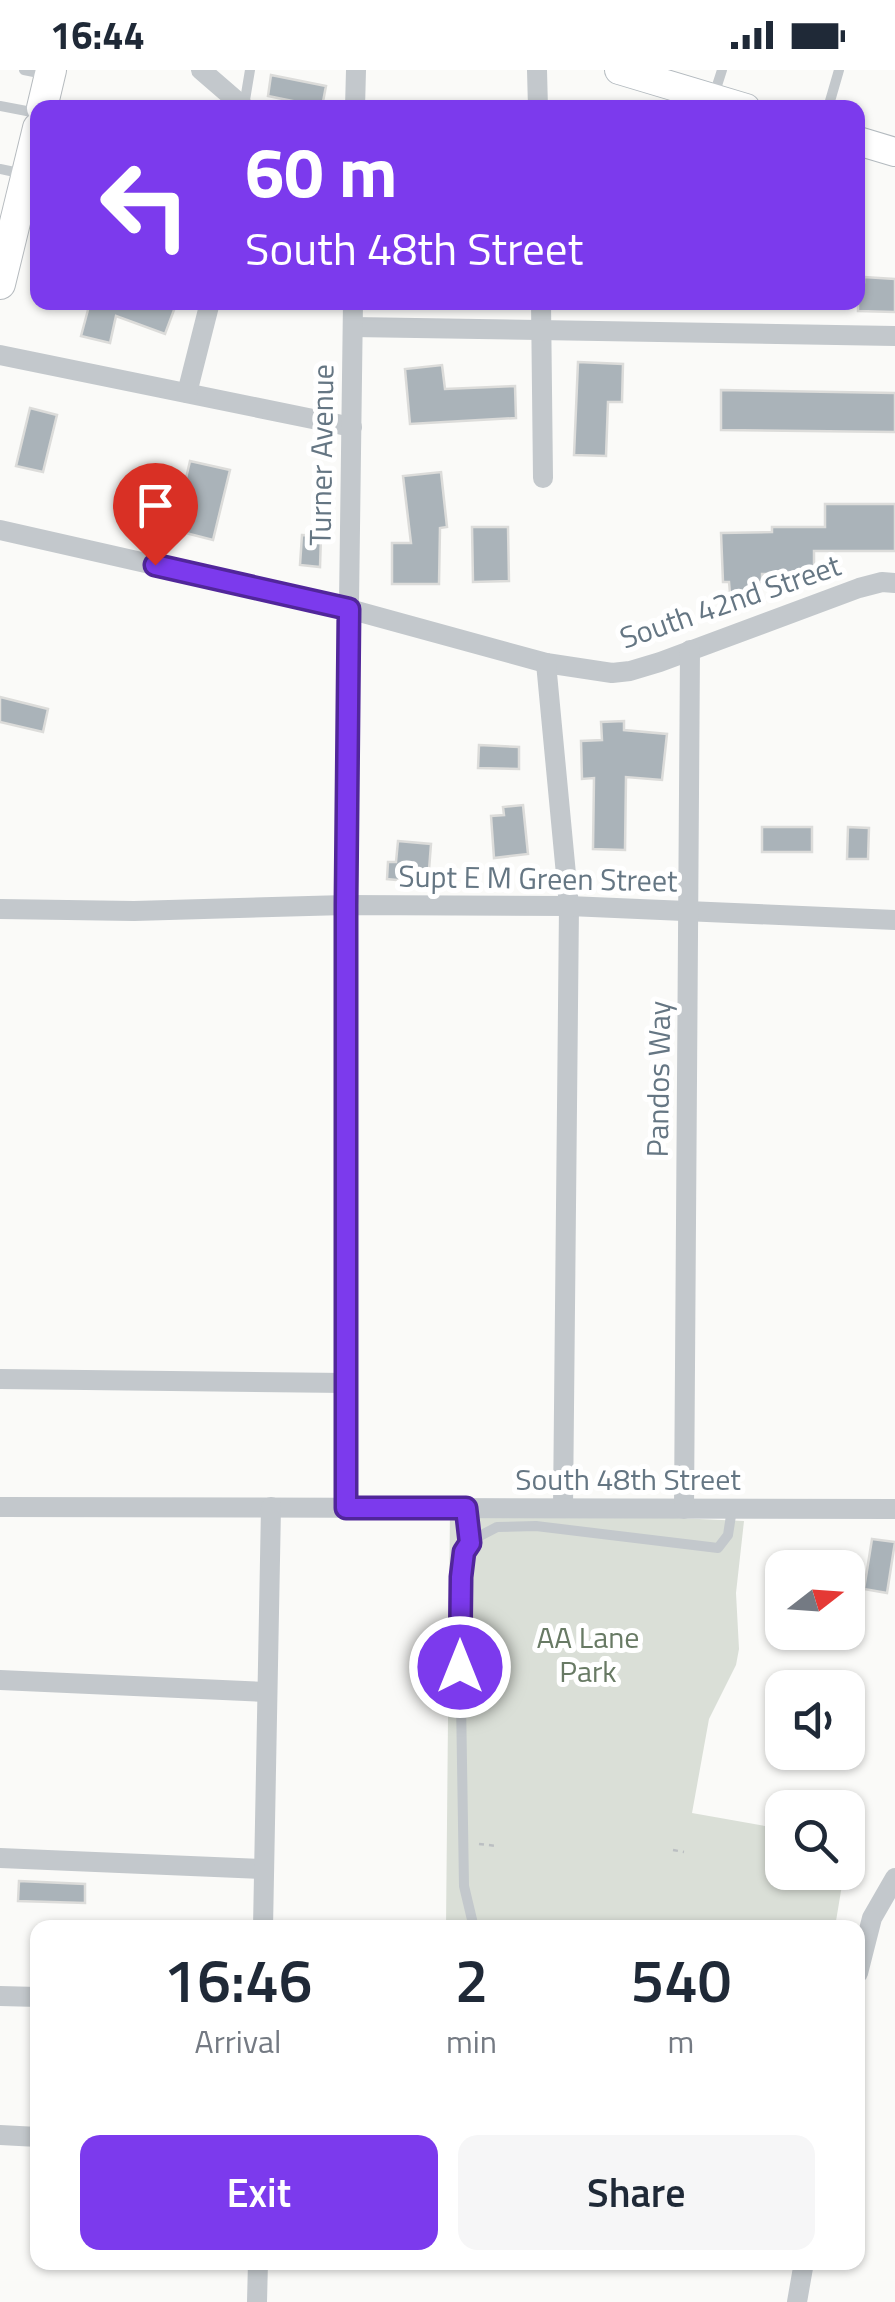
<!DOCTYPE html>
<style>
body{margin:0;font-family:"Titillium Web",sans-serif;background:#f6f6f7;color:#1f2937;height:100vh;display:flex;flex-direction:column;font-size:38px;white-space:nowrap}
*{box-sizing:border-box;margin:0}
p{font-size:32px;color:#747a83}
.icon{flex:none;width:55px;height:55px;fill:none;stroke:currentColor;stroke-width:2;stroke-linecap:round;stroke-linejoin:round}
.map{position:relative;flex:1;overflow:hidden}
.sheet{position:absolute;left:30px;top:1850px;width:835px;height:350px;display:flex;flex-direction:column;background:#fff;border-radius:20px;box-shadow:0 2px 8px #0004}
.sheet>*{flex:none}
.top-card{position:absolute;left:30px;top:30px;width:835px;height:210px;border-radius:20px;box-shadow:0 2px 8px #0004;background:#7c3aed;color:#fff;overflow:hidden}
.needle{width:65px;rotate:73deg}
.buttons{position:absolute;left:765px;top:1480px;display:grid;gap:20px}
.buttons a{display:grid;place-items:center;width:100px;height:100px;border-radius:20px;background:#fff;box-shadow:0 2px 8px #0004;font-size:50px}
.pin{position:absolute;display:grid;place-items:center;width:85px;height:85px;color:#fff;margin:-102px -42px;border-radius:50% 50% 50% 0;rotate:-45deg;box-shadow:0 0 10px #0007}
.pin .icon{rotate:45deg}
.me{position:absolute;width:110px;margin:-55px;rotate:0deg;stroke-linejoin:round;filter:drop-shadow(0 0 8px #0008)}
.turn{display:flex;align-items:center;gap:35px;height:210px;padding:0 50px;font-size:45px}
.turn .icon{width:130px;height:130px;stroke-width:2.5}
.turn b{display:block;font-size:70px;line-height:85px}
.eta{display:flex;justify-content:space-evenly;align-items:center;height:170px;text-align:center}
.eta b{font-size:60px;font-weight:600;line-height:70px}
.primary-button{display:flex;gap:20px;margin-top:auto;padding:20px 50px}
.primary-button a{flex:1;height:115px;border-radius:20px;background:#7c3aed;color:#fff;font-size:40px;font-weight:600;line-height:115px;text-align:center}
.primary-button a+a{background:#f6f6f7;color:#1f2937}
.status{display:flex;justify-content:space-between;align-items:center;height:70px;padding:0 50px;background:#fff;direction:ltr}
.status svg{height:28px;fill:currentColor}
.map>svg:first-child{display:block}
.green{fill:#dadfd7}
.building{fill:#aab3b9;stroke:#dcdcda;stroke-width:2.5}
.lines{fill:none;stroke-linecap:round;stroke-linejoin:round}
.secondary-casing{stroke:#b3babf;stroke-width:30}
.primary-casing{stroke:#b5babe;stroke-width:32}
.path{stroke:#bbbfc2;stroke-width:2.5;stroke-dasharray:5 5;stroke-linecap:butt}
.lane{stroke:#c3c8cc;stroke-width:10}
.street{stroke:#c3c8cc;stroke-width:20}
.secondary{stroke:#fff;stroke-width:28}
.primary{stroke:#fff;stroke-width:30}
.route-casing{stroke:#51269a;stroke-width:25}
.route{stroke:#7c3aed;stroke-width:18}
.labels{text-anchor:middle;dominant-baseline:central;stroke-width:10;stroke-linejoin:round;paint-order:stroke}
.street-label{font-size:30px;fill:#657683;stroke:#fff}
.park-label{font-size:30px;fill:#687a64;stroke:#fff}
</style>
<div class="status"><b>16:44</b><svg viewBox="0 0 49 12"><path d="M0 12V9h3v3zM5 12V6h3v6zM10 12V3h3v9zM15 12V0h3v12zM26 1h20v11H26zM47 4h2v5h-2z"/></svg></div>
<div class="map">
<svg width="895" height="2232" viewBox="0 0 895 2232">
<rect width="100%" height="100%" fill="#fafaf8"/>
<!-- green -->
<path class="green" d="M450 1438 744 1451 736 1523 739 1579 736 1595 709 1649 692 1743 782 1759V1802L844 1803 835 1857 446 1858Z"/>
<!-- building -->
<g class="building">
<path d="M271 5 326 16 322 37 268 26Z"/>
<path d="M864 207 895 209V242L858 241V211L864 212Z"/>
<path d="M84 232H177L165 264 116 246 110 273 81 266 89 236Z"/>
<path d="M578 292 623 294 622 332H608L606 386 574 385Z"/>
<path d="M442 295 445 319 515 316 516 348 410 354 405 299Z"/>
<path d="M721 320 895 323V362L721 360Z"/>
<path d="M30 338 57 345 43 402 16 396Z"/>
<path d="M190 391 230 400 213 470 174 460Z"/>
<path d="M441 402 447 457 440 458 439 514H392V473H411L403 406Z"/>
<path d="M825 434H895V481H814V504H762V512H751V522L730 523 729 512H723L721 463 772 462V457H825Z"/>
<path d="M472 457H508L509 511 473 512Z"/>
<path d="M302 465 321 466 320 497 300 495Z"/>
<path d="M0 627 48 639 43 662 0 652Z"/>
<path d="M624 651V660L667 664 662 710 626 707 625 780 593 779 594 708 582 709 581 671 602 670 601 652Z"/>
<path d="M479 675 519 677V699L478 698Z"/>
<path d="M523 735 528 784 494 788 491 746 504 745 503 737Z"/>
<rect x="762" y="757" width="50" height="25"/>
<path d="M848 757 869 758 868 789H847Z"/>
<path d="M398 771 431 774 428 813 387 809 388 792H396Z"/>
<path d="M872 1469 895 1472 887 1523 864 1519Z"/>
<path d="M19 1811 85 1814V1833L18 1831Z"/>
</g>
<g class="lines">
<defs>
<g id="secondary">
<path d="M619 0 746 38"/>
<path d="M858 71 895 82"/>
</g>
<g id="primary">
<path d="M42 38 51 0"/>
<path d="M0 214 38 58"/>
</g>
</defs>
<!-- secondary casing -->
<use href="#secondary" class="secondary-casing"/>
<!-- primary casing -->
<use href="#primary" class="primary-casing"/>
<!-- path -->
<g class="path">
<path d="M479 1774 497 1776"/>
<path d="M673 1780 684 1782"/>
</g>
<!-- lane -->
<g class="lane">
<path d="M24 0 44 4"/>
<path d="M713 28 722 0"/>
<path d="M0 36 37 43"/>
<path d="M244 36 250 0"/>
<path d="M828 38 839 0"/>
<path d="M0 99 24 104"/>
<path d="M466 1438 470 1473"/>
<path d="M474 1858 464 1816 460 1568 461 1507 464 1482 472 1470 497 1457 536 1456 718 1478 728 1465 732 1439"/>
</g>
<!-- street -->
<g class="street">
<path d="M201 0 245 38"/>
<path d="M537 0 538 38"/>
<path d="M355 38 356 0"/>
<path d="M541 232 543 408"/>
<path d="M353 257 895 266"/>
<path d="M0 285 352 357"/>
<path d="M187 323 210 232"/>
<path d="M0 460 349 539 546 593 612 603 630 601 660 592 859 518 882 512 895 513"/>
<path d="M546 593 569 836 563 1438"/>
<path d="M0 839 134 841 345 835 569 836 895 850"/>
<path d="M0 1309 346 1313"/>
<path d="M0 1437 895 1439"/>
<path d="M346 1438 345 835 353 232"/>
<path d="M684 1439 690 580"/>
<path d="M0 1610 267 1622"/>
<path d="M0 1788 264 1799"/>
<path d="M263 1858 271 1437"/>
<path d="M858 1903 872 1848 895 1808"/>
<path d="M0 1926 38 1927"/>
<path d="M0 2065 38 2067"/>
<path d="M257 2232 258 2192"/>
<path d="M797 2232 804 2192"/>
</g>
<!-- secondary -->
<use href="#secondary" class="secondary"/>
<!-- primary -->
<use href="#primary" class="primary"/>
</g>
<g class="lines">
<defs>
<path id="route" d="M155 495 349 539 346 835V1438H466L470 1473 464 1482 461 1507 460 1597"/>
</defs>
<!-- route casing -->
<use href="#route" class="route-casing"/>
<!-- route -->
<use href="#route" class="route"/>
</g>
<g class="labels">
<!-- street labels -->
<g class="street-label">
<text transform="translate(321 385) rotate(-89)">Turner Avenue</text>
<text transform="translate(730 531) rotate(-19)">South 42nd Street</text>
<text transform="translate(538 808) rotate(1)">Supt E M Green Street</text>
<text transform="translate(658 1009) rotate(-89)">Pandos Way</text>
<text x="628" y="1409">South 48th Street</text>
</g>
<!-- park labels -->
<g class="park-label">
<text x="588" y="1567">AA Lane<tspan x="588" dy="34">Park</tspan></text>
</g>
</g>
</svg>
<div class="buttons">
<a><svg class="needle" viewBox="-14 -14 28 28"><path d="M0-13l5 13h-10z" fill="#e53935"/><path d="M0 13l5-13h-10z" fill="#747a83"/></svg></a>
<a><svg class="icon" aria-label="sound" viewBox="0 0 24 24"><path d="M4 9h4l5-4v14l-5-4H4zM17 9q2 3 0 6"/></svg></a>
<a><svg class="icon" aria-label="search" viewBox="0 0 24 24"><circle cx="10" cy="10" r="6"/><path d="M15 15l6 6"/></svg></a>
</div>
<div class="pin" style="left:155px;top:495px;background:#d93025"><svg class="icon" aria-label="arrive" viewBox="0 0 24 24"><path d="M6 21V4h12l-3 4 3 4H6"/></svg></div>
<svg class="me" style="left:460px;top:1597px" viewBox="-20 -20 40 40"><circle r="17" fill="#7c3aed" stroke="#fff" stroke-width="3"/><path d="M0-11L8 9 0 5-8 9z" fill="#fff"/></svg>
<div class="top-card">
<div class="turn"><svg class="icon" aria-label="left" viewBox="0 0 24 24"><path d="M17 20v-9H6M10 6l-5 5 5 5"/></svg><div><b>60 m</b>South 48th Street</div></div>
</div>
<section class="sheet">
<div class="eta">
<div><b>16:46</b><p>Arrival</p></div>
<div><b>2</b><p>min</p></div>
<div><b>540</b><p>m</p></div>
</div>
<div class="primary-button"><a>Exit</a><a>Share</a></div>
</section>
</div>
